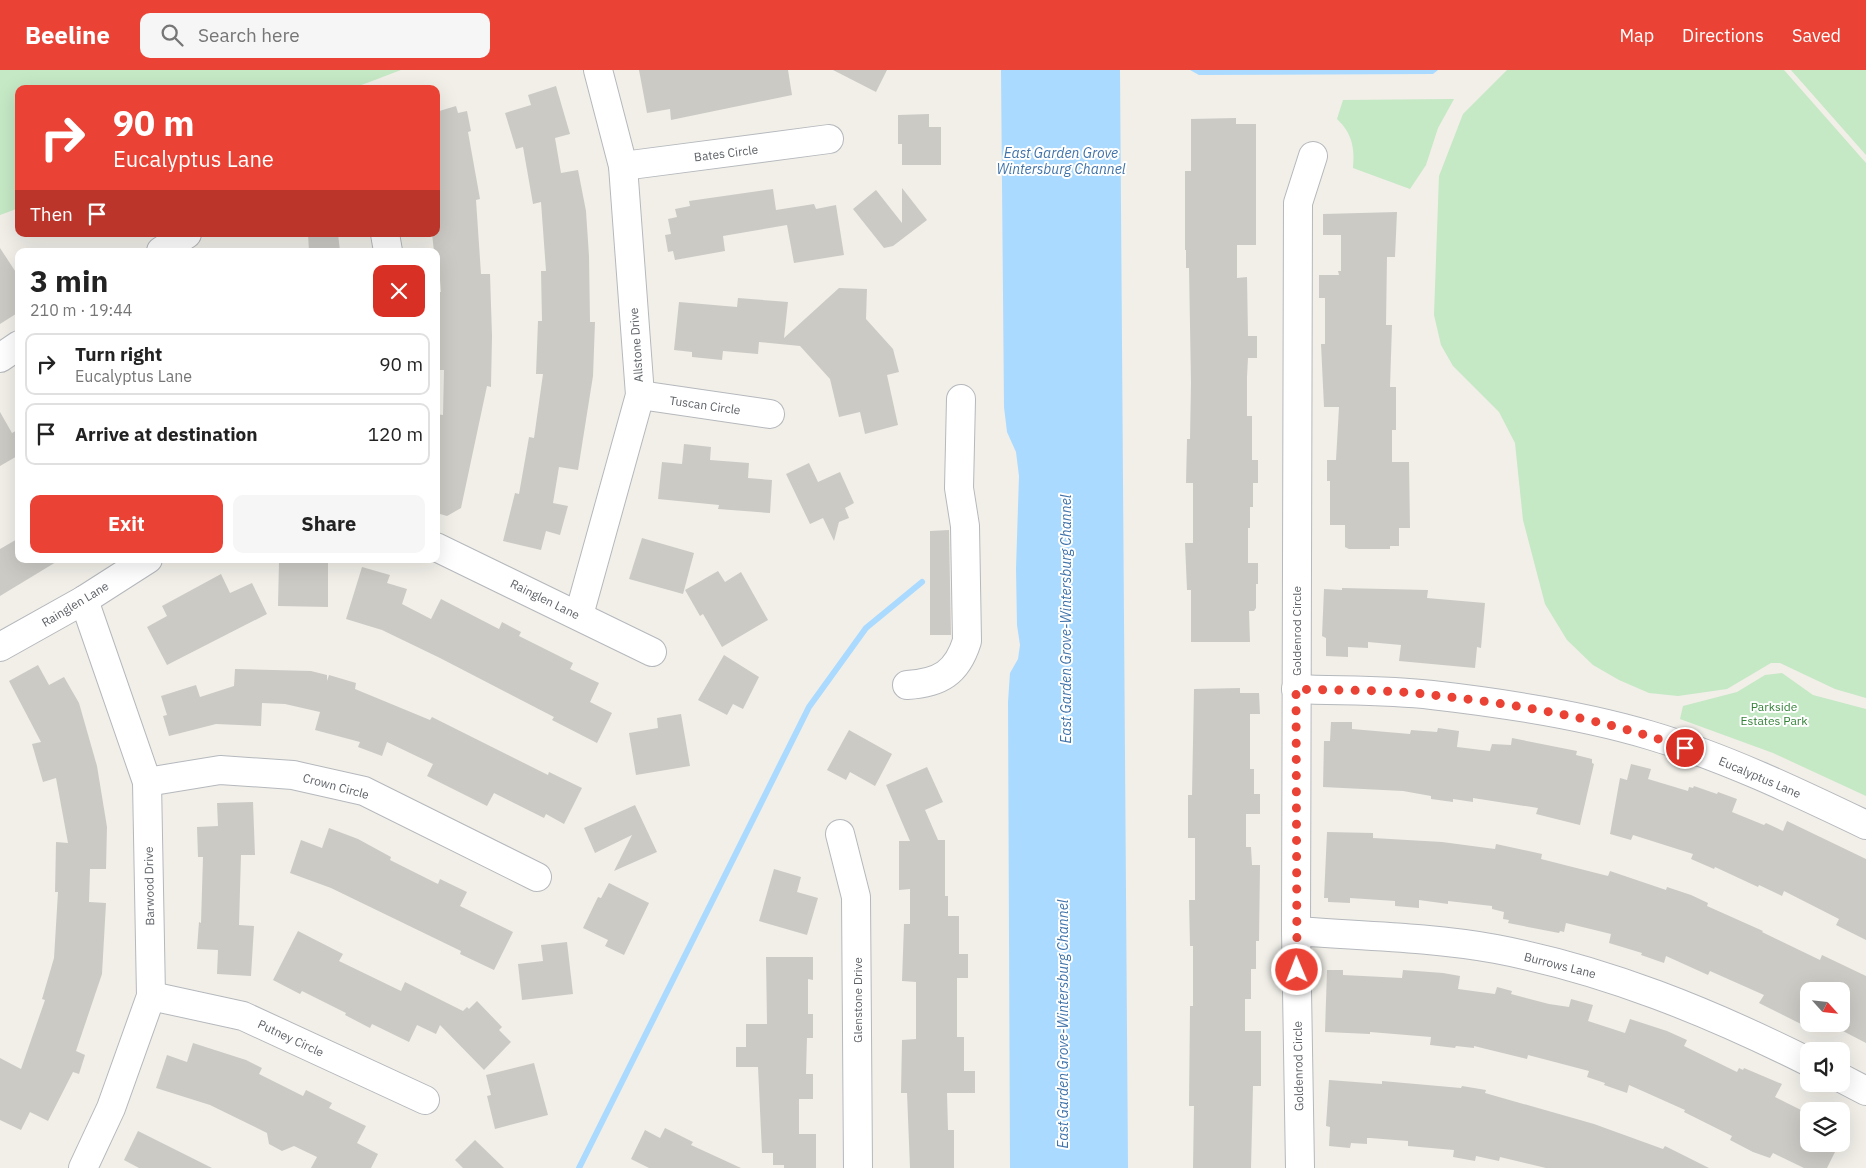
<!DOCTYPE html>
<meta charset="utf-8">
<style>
body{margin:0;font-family:"IBM Plex Sans",sans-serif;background:#f6f6f6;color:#222;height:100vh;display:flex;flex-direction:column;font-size:19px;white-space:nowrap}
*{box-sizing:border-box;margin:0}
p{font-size:16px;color:#767676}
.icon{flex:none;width:28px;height:28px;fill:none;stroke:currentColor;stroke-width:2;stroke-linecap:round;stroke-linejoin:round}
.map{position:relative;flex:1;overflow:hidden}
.side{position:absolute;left:15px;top:178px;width:425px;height:315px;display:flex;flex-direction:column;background:#fff;border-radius:10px;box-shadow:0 5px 20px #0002}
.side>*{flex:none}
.hud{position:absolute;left:15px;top:15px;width:425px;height:152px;border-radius:10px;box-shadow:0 5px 20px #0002;background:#ea4335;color:#fff;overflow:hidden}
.needle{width:32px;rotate:117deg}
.tools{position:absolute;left:1800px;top:912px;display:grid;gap:10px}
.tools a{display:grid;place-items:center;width:50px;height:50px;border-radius:10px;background:#fff;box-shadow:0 5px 20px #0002;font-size:25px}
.pin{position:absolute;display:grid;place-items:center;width:42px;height:42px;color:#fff;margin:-21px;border:2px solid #fff;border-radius:50%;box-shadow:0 1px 5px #0007}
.me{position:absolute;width:55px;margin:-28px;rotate:359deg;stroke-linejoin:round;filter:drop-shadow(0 0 4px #0008)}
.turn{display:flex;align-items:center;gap:18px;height:105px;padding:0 15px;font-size:22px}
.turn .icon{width:65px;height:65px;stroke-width:2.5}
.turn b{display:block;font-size:35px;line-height:42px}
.then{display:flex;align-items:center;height:48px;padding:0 15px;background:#0003;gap:10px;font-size:19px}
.round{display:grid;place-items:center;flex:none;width:52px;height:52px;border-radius:10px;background:#f6f6f6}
.summary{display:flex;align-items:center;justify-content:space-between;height:85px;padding:0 15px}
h1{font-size:30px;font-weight:700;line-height:38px}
.primary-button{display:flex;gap:10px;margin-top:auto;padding:10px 15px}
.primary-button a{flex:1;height:58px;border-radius:10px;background:#ea4335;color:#fff;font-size:20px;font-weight:700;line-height:58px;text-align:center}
.primary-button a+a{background:#f6f6f6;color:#222}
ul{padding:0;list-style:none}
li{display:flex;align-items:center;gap:15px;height:62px;margin:0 10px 8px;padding:0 5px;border:2px solid #e0e0e0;border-radius:10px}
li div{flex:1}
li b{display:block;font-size:19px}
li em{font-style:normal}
header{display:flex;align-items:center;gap:30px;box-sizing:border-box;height:70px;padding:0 25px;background:#ea4335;color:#fff}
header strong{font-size:24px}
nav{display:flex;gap:28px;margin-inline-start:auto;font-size:18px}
.search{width:350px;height:45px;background:#f6f6f6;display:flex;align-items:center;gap:12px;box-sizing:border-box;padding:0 18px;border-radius:10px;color:#767676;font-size:19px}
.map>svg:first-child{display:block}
.green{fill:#c5e8c5}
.water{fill:#aadaff}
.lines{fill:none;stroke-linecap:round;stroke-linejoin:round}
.stream{stroke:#aadaff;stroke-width:6}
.building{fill:#cccac5}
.minor-casing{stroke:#b5b8bc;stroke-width:30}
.minor{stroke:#fff;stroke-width:28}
.route{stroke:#ea4335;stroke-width:9;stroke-dasharray:0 16.2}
.labels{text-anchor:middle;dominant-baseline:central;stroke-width:4;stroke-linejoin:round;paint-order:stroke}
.street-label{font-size:12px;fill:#5f6368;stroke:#fff}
.park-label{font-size:12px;fill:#348238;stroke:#fff}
.water-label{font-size:14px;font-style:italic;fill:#4174aa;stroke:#fff}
</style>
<header>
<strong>Beeline</strong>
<div class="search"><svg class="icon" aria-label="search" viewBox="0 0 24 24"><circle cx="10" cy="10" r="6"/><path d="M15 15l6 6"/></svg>Search here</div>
<nav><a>Map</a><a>Directions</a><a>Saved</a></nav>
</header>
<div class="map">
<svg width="1866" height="1098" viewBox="0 0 1866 1098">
<rect width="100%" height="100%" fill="#f1efe8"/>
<!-- green -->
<g class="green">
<path d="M0 0H401L351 19H19V138L0 145Z"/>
<path d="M1507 0H1784L1866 93V628L1835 619 1780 593H1771L1727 619 1678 626 1649 623 1619 610 1593 595 1567 570 1545 534 1523 450 1515 373 1499 342 1453 296 1441 275 1434 245 1439 106 1463 44Z"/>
<path d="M1791 0H1866V85Z"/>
<path d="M1454 29 1438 58 1426 95 1410 119 1353 98C1355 78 1352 63 1337 49L1343 30Z"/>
<path d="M1782 603 1813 625 1866 639V726L1773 683 1680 649 1683 636 1737 622 1765 605Z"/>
</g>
<!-- water -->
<g class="water">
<path d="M1001 0H1120L1128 1098H1010L1008 632 1010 603 1018 589 1020 575 1017 555 1016 499 1019 406 1016 382 1007 362 1004 337Z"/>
<path d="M1190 0H1438L1433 4 1199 5Z"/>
</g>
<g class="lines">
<!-- stream -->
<path class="stream" d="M579 1098 809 637 866 558 922 512"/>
</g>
<!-- building -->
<g class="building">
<path d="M639 0H788L792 25 671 50 670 39 647 43Z"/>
<path d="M833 0H887L876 22Z"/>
<path d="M556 16 570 64 555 68 561 103 578 100 586 141 589 186 590 252H595L593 306 578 400 559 397 553 433 568 436 560 465 546 461 541 480 503 471 515 423 519 424 529 367 534 368 543 304H536L538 251H542L541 201H546L541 132 533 134 523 77 516 79 505 43 531 35 528 25Z"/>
<path d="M456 36 458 43 467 41 471 61 468 62 480 129 476 130 481 204H490L492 266 491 317 487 316 461 438 447 446 440 444 436 439V344L443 345 444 300H439L438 222H441L438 185 436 181H434L432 164H436V42Z"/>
<path d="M929 44V57H941V95H902V74H898V45Z"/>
<path d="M1236 48V54H1256V175H1237V208L1247 207 1248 266H1257V288H1248L1247 307V346H1252V390H1258V413H1253V437H1250V458H1248V493H1258V514H1256V538L1254 541H1249L1250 572H1191V520H1187L1185 473H1193V413H1186L1187 369H1190L1191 313 1189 198H1186V180H1185V101H1191V49Z"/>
<path d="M902 118 927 150 893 176 884 178 853 139 876 120 902 153Z"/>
<path d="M773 119 776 140 814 134 816 139 836 135 844 185 794 193 787 155 723 166 725 181 675 190 673 181 668 182 665 165 671 164 668 149 677 147 675 139 690 136 689 131Z"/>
<path d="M1397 142 1395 187H1387L1386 255H1392L1390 317H1396V360H1392V392H1409L1410 458H1399V476H1390V479H1349L1345 477V455H1330V411H1327V390H1336L1339 337H1324L1321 274H1325V228H1319V205H1339L1338 201H1341V165H1323V144Z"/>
<path d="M308 164H338L340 181H309Z"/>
<path d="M0 178 19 207V242L0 254Z"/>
<path d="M839 218 867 219 866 249 893 279 899 302 887 305 898 355 865 364 860 342 839 347 830 309 800 276 759 272 758 284 723 281 722 290 692 287V282L674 280 679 232 737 237 738 228 788 232 784 268Z"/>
<path d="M0 342 12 363 19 359V385L0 396Z"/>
<path d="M684 374 711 377 710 390 749 393 748 408 772 410 770 443 718 439 719 435 658 429 662 392 682 394Z"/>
<path d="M809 393 818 412 840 402 854 433 845 438 849 448 839 452 834 471 823 448 810 454 786 404Z"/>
<path d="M949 460 951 565H930V461Z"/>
<path d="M19 468V489H61L0 526V479Z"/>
<path d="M642 468 694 483 683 524 629 509Z"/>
<path d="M279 491 328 492V537L278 536Z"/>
<path d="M362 497 390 505 387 513 407 519 402 534 431 549 441 529 499 559 502 552 521 562 519 566 573 593 570 599 599 613 590 632 612 643 597 673 552 650 554 647 440 588 382 560 346 549Z"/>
<path d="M718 501 725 512 741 502 768 550 722 577 703 544 700 546 685 520Z"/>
<path d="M221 504 230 523 252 513 267 544 167 595 147 557 167 546 162 536Z"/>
<path d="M1342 518 1428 520 1427 528 1485 533 1481 578 1477 577 1475 598 1399 591 1401 575 1368 572V578L1348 577V587L1326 586V568L1322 566 1324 519 1342 520Z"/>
<path d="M724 585 759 607 743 639 733 634 727 645 698 630Z"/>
<path d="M38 595 49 615 64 607 79 633 97 696 107 757 106 799H90L89 832 106 833 102 904 76 981 85 985 79 1004 73 1002 48 1051 30 1042 21 1060 0 1050V988L21 999 45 930 42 929 54 888 58 822H55L56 772 68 773 56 708 43 712 32 674 41 672 9 611Z"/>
<path d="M235 599 311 601 327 605V611L329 605 356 613 355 619 430 650 432 647 548 705 549 702 582 718 564 754 546 744 544 748 494 723 487 736 427 706 433 694 387 672 382 686 358 677 360 672 315 660 320 642 285 634 262 633 261 656 216 654 169 666 163 646 167 645 161 626 196 615 200 627 234 616Z"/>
<path d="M1240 618V623H1259L1260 644H1250V699H1254V724H1260V744H1246V777H1251L1252 795H1260L1259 871H1256V899H1251V929H1245V961H1261V1016H1253L1251 1098H1193L1194 1036H1189L1190 936H1193V876H1190L1189 830H1195V768H1188V725H1192L1194 619Z"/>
<path d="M681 644 690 696 636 705 629 663 658 658 657 648Z"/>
<path d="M1331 652H1352V659L1410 664 1411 660 1437 662 1438 658 1459 661 1457 677 1490 681 1492 674 1511 675 1512 668 1577 681 1576 685 1592 689V693L1594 694 1580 755 1536 744 1538 738 1473 728V732L1453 729V732L1431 729V726L1403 721 1323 717 1324 671H1330Z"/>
<path d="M849 660 892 684 875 716 850 702 846 710 827 700Z"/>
<path d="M1631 694 1651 699 1648 709 1688 721 1689 717 1693 718 1694 716 1717 724 1718 722 1737 729 1732 742 1764 755 1766 753 1783 761 1787 751 1866 789V870L1836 855 1839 849 1784 821 1782 826 1759 815 1758 817 1715 797 1714 799 1691 789 1693 784 1633 765 1631 770 1610 764 1620 708 1627 710Z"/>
<path d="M927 697 943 732 925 740 938 770H945V826H948V846H959V884H968V908H957V967H964V1001H975V1023H947L948 1060H954V1098H910L907 1023H901L902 970 916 969V912L902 911 904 854H910V819L899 820V771H910L886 715Z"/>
<path d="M253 732 255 785H241L239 855 254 856 251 906 217 904 218 880 197 879 199 852 201 853 203 787H198L197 757 218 756 217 733Z"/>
<path d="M635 735 657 782 614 801 632 765 595 783 584 758Z"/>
<path d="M329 758 358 769 391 787 390 790 438 814 440 809 467 822 460 836 513 862 494 900 460 884 461 881 331 818 290 803 301 770 322 778Z"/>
<path d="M1327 762 1373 763V768L1442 772 1495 779 1496 774 1542 784 1541 789 1608 806 1610 801 1666 820 1667 817 1691 825 1708 833 1707 836 1763 861 1762 862 1820 890 1822 885 1866 906V973L1841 960V921H1809V958L1759 933 1764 925 1710 901 1708 905 1666 886 1664 893 1641 885 1642 883 1609 873 1611 864 1566 853 1564 862 1560 861 1559 863 1508 853 1509 850 1503 849 1504 842 1492 839V836L1448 831V834L1419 830V838L1395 836V831L1350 828V833L1328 832V828H1324Z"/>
<path d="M774 799 801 807 797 822 818 828 807 865 759 851Z"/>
<path d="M609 813 649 833 624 885 605 876 608 870 583 858 598 827 601 828Z"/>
<path d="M298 861 343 884 339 891 401 921 405 912 463 941 467 937 469 939 477 931 502 957 499 960 511 972 484 1000 440 955 436 964 417 955 409 972 372 954 370 958 345 945 346 943 302 921 300 924 273 910Z"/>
<path d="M567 872 573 924 522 930 518 894 543 891 541 875Z"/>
<path d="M766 887H813V910L808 909V944H813V968H807L806 1004H813V1029H799V1064H816V1098H784V1095H773V1083H762L758 997H736V977H746V954H767Z"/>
<path d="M1327 900H1343V905L1402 908 1403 900 1443 903 1460 906 1458 919 1495 924 1497 917 1512 921 1511 924 1549 934 1569 937 1571 929 1593 935 1588 951 1625 963 1630 949 1667 961 1687 970 1684 976 1737 1002 1739 998 1743 1000 1744 998 1782 1014 1775 1027 1809 1044V1074H1839L1827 1098H1804L1773 1083 1770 1088 1753 1082 1730 1070 1732 1066 1684 1042 1685 1040 1629 1015 1627 1023 1604 1015 1605 1013 1587 1007 1589 1001 1528 985 1527 989 1474 976V978L1456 976 1455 978 1430 975 1431 967 1370 962V964L1325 962Z"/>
<path d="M193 973 246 990 262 998 259 1004 303 1026 306 1020 332 1033 329 1038 366 1056 357 1073 378 1084 371 1098H311L317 1087 294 1076 282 1081 269 1074 267 1063 210 1035 156 1018 167 985 187 992Z"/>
<path d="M534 993 548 1045 495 1059 487 1026 491 1025 486 1005Z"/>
<path d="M1329 1010 1382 1014V1011L1461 1018 1462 1016 1486 1020 1485 1023 1594 1054 1663 1079 1665 1076 1709 1098H1546L1500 1087 1499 1091 1476 1086 1475 1091 1453 1087 1454 1080 1408 1076V1071L1370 1068H1367V1074L1351 1073 1350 1078 1329 1076 1330 1057 1326 1056Z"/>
<path d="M665 1058 693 1072 691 1075 741 1098H649L631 1089 645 1060 660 1068Z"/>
<path d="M138 1061 212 1098H139L124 1090Z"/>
<path d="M475 1070 504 1098H463L455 1090Z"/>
</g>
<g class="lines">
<defs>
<g id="minor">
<path d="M623 96 829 69"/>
<path d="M385 164 388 181"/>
<path d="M161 181 187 164"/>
<path d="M0 288 19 275"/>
<path d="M640 325 770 344"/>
<path d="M436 477 652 582"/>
<path d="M579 545 640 325 623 96 598 0"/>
<path d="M0 577 84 530 148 489"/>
<path d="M907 615C940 613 957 603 967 571L965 456 959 418 961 329"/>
<path d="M1296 619C1341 621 1387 620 1432 625 1502 633 1582 645 1649 665 1724 687 1795 721 1866 755"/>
<path d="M147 712 220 700 293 705 364 721 537 807"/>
<path d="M840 764 856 827 858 1098"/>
<path d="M1296 861C1362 866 1430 867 1496 879 1606 900 1709 942 1809 992"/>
<path d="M151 926 243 946 425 1030"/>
<path d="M1841 1008 1866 1021"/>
<path d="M83 1098 111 1038 151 926 147 712 84 530"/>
<path d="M1300 1098 1296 861 1298 133 1313 86"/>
</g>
</defs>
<!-- minor casing -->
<use href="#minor" class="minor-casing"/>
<!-- minor -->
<use href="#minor" class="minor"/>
</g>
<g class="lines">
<!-- route -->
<path class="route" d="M1297 900 1296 619C1341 621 1388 619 1432 625 1517 634 1605 649 1685 678"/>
</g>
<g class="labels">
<!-- street labels -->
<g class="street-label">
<text transform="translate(726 83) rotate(-7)">Bates Circle</text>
<text transform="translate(636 275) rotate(-94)">Allstone Drive</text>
<text transform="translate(705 335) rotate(8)">Tuscan Circle</text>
<text transform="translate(545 529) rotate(26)">Rainglen Lane</text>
<text transform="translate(75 534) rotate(-31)">Rainglen Lane</text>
<text transform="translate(1296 561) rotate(-90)">Goldenrod Circle</text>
<text transform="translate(1760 707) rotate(23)">Eucalyptus Lane</text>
<text transform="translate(336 716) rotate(15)">Crown Circle</text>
<text transform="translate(149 816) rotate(-91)">Barwood Drive</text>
<text transform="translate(1560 895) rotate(14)">Burrows Lane</text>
<text transform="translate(857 930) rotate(-90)">Glenstone Drive</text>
<text transform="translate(291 968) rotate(25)">Putney Circle</text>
<text transform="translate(1298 996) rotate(-91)">Goldenrod Circle</text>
</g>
<!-- park labels -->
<g class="park-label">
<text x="1774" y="636">Parkside<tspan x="1774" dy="14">Estates Park</tspan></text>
</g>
<!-- water labels -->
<g class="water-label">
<text x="1061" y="83">East Garden Grove<tspan x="1061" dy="16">Wintersburg Channel</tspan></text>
<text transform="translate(1066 549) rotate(-90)">East Garden Grove-Wintersburg Channel</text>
<text transform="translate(1063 954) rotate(-90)">East Garden Grove-Wintersburg Channel</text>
</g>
</g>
</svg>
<div class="tools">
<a><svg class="needle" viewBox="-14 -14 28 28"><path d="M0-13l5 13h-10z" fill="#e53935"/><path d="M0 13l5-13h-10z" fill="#767676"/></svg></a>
<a><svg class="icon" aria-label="sound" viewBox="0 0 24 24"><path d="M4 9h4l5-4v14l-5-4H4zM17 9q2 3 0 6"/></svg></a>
<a><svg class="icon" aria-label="layers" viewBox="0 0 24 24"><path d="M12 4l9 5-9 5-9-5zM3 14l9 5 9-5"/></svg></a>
</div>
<div class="pin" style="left:1685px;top:678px;background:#d93025"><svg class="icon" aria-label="arrive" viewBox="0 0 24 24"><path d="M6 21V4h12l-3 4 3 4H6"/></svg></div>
<svg class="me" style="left:1297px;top:900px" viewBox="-20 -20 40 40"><circle r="17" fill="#ea4335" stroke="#fff" stroke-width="3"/><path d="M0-11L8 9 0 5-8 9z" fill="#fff"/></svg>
<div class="hud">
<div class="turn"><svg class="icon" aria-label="right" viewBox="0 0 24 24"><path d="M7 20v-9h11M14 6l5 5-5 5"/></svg><div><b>90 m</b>Eucalyptus Lane</div></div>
<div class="then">Then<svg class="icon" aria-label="arrive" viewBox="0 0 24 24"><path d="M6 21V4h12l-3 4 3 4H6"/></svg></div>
</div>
<section class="side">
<div class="summary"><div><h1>3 min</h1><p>210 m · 19:44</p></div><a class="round" style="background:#d93025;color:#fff"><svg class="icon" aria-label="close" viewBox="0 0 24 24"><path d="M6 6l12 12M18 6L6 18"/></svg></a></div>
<ul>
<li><svg class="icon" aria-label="right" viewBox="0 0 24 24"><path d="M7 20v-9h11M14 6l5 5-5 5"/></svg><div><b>Turn right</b><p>Eucalyptus Lane</p></div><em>90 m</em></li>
<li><svg class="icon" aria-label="arrive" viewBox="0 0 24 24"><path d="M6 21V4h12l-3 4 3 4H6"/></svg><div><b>Arrive at destination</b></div><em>120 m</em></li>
</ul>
<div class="primary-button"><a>Exit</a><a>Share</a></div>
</section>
</div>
